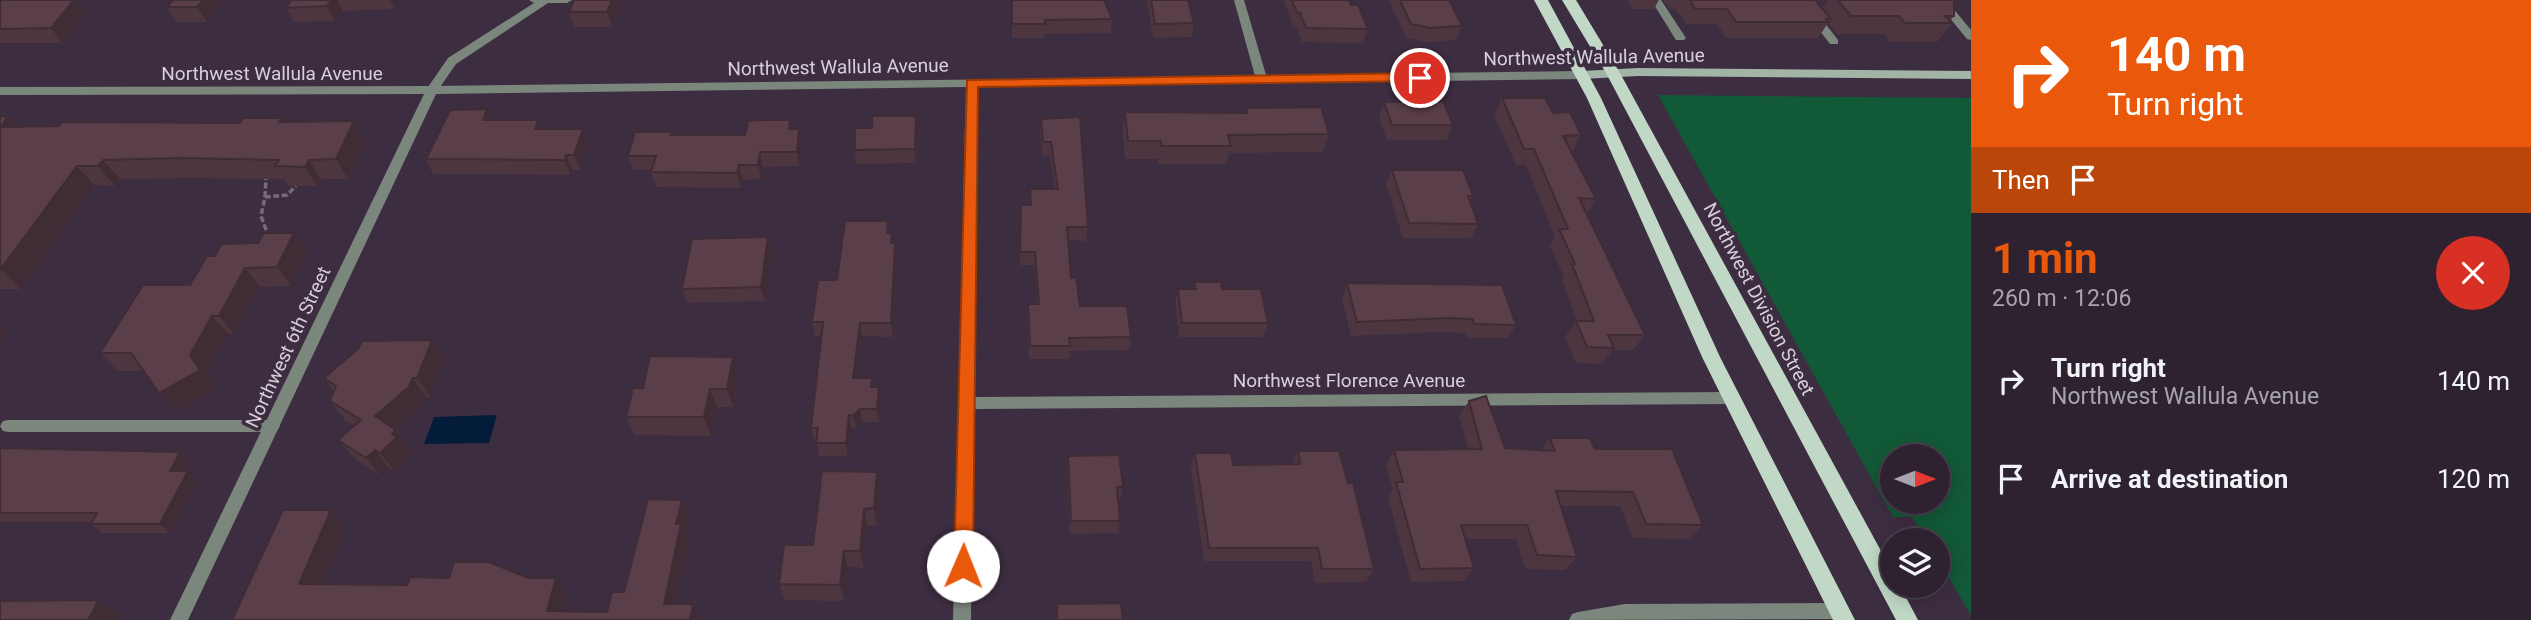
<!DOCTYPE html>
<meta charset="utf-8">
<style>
body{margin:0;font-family:Roboto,sans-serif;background:#362a39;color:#f1f3f6;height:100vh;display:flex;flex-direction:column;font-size:26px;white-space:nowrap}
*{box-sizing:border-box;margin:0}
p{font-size:23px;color:#a7a4ab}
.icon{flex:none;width:38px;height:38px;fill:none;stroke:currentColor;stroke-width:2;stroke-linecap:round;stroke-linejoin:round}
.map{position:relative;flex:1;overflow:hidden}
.drawer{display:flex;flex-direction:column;background:#2e2231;width:560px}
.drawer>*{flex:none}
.guide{background:#ea580c;color:#fff;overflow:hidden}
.needle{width:46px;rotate:90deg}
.tools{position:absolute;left:1880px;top:444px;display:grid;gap:14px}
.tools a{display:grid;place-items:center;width:70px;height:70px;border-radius:50%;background:#2e2231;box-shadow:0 4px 18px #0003,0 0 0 2px #493f4d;font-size:35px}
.pin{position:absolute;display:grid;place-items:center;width:60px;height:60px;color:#fff;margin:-30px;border:4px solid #fff;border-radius:50%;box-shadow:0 2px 7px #0007}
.me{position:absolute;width:77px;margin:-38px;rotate:1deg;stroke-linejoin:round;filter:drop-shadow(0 0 5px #0008)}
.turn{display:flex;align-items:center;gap:24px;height:147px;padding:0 21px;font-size:32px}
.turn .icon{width:91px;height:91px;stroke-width:2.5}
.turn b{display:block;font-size:49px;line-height:60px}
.then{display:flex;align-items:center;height:66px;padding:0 21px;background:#0003;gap:14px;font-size:26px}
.round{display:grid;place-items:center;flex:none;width:74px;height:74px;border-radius:37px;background:#362a39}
.overview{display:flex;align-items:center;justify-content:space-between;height:119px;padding:0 21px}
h1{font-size:42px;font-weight:700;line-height:52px;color:#ea580c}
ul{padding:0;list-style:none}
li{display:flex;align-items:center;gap:21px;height:98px;padding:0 21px}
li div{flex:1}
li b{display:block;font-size:26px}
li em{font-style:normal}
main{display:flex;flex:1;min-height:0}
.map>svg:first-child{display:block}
.green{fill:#125937;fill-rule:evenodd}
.water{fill:#021c39}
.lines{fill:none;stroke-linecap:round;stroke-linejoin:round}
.path{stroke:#76697a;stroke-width:3.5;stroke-dasharray:6 2.5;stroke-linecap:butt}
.lane{fill:#7b867d;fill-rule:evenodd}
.street{fill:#7b867d;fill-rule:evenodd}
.secondary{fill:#a2b4a6;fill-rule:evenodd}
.primary{fill:#c1d8c6;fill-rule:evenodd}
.wall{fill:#4d3640}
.shaded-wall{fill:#3f2c34}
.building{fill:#5a3f4a;stroke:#3f2c34;stroke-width:2}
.route{fill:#ea580c;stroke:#983908;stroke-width:2}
.labels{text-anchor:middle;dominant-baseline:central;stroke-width:7;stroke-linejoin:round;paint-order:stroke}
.street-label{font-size:19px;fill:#d9cfdb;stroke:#3d2d41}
</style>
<main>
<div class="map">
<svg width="1971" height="620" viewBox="0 0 1971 620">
<rect width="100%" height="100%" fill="#3d2d41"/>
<!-- green -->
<path class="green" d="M1658 95 1971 98V615L1937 558V541H1927L1912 517H1893ZM1892 457H1937V502H1892Z"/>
<!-- water -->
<path class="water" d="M497 415 489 443 424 444 434 417Z"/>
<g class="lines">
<!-- path -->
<g class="path">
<path d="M265 197 266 179"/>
<path d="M269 238 261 216 265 197 287 195 296 186"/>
</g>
<!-- lane -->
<g class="lane">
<path d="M529 0H572L567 3H548L456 64 436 93H428L426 90 448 58 534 3Z"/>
<path d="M1651 0H1661L1686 38 1684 40H1676Z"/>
<path d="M1796 0H1807L1838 40V44H1830Z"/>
<path d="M1935 0H1946L1971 30V40L1967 39Z"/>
<path d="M8 420H272L277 421 280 426 277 431 272 432H8L3 431 0 426 3 421Z"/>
<path d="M1839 603 1845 605 1848 611 1845 617 1839 619 1569 620 1572 614 1578 612 1625 604Z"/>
</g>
<!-- street -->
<path class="street" d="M1234 0H1244L1266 75 1582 71 1588 75 1582 79 978 87 974 397 1732 392 1737 394 1739 398 1737 402 1732 404 973 409 971 620H953L966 87 436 94 188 620H170L424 94 0 95V87L432 86 1255 76Z"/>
<!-- secondary -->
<path class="secondary" d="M1638 68 1971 71V79L1638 76 1582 79 1576 75 1582 71Z"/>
<!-- primary -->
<g class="primary">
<path d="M1534 0H1548L1601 98 1721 359 1855 620H1833L1703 359 1587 98Z"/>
<path d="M1562 0H1576L1620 73 1892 571V586H1900L1918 620H1896L1606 73Z"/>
</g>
</g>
<!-- wall -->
<g class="wall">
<path d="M173 0H223L207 22H177L167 7Z"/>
<path d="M291 0H395V9L343 11 335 21 294 22 286 8Z"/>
<path d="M574 0H622L612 27H574L569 12Z"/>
<path d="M1012 0 1112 19 1111 33 1044 34V38H1012Z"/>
<path d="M1147 0H1188L1194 23 1192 37 1153 38Z"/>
<path d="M1284 0H1349L1351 5 1368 29 1363 43 1302 42 1297 27H1293Z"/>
<path d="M1389 0H1449L1462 26 1456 40 1426 42 1406 38Z"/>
<path d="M1627 0H1659L1654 9H1632Z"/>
<path d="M1663 0H1815L1822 9 1828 0H1954V16L1950 21 1952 23 1937 42H1890L1884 34H1837L1828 23 1818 38H1726L1717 24H1686L1676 9H1670Z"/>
<path d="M0 2H77L85 14 62 43H0Z"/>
<path d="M1502 98 1553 113 1581 135 1572 152 1596 199 1587 214 1645 335 1633 350H1612L1602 364 1576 363 1565 337 1576 321H1577L1562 280 1564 277 1550 246 1555 237 1526 165H1516L1494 115Z"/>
<path d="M1384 102 1453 125 1447 140H1387L1379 117Z"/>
<path d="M1246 108 1329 134 1323 152 1229 153 1226 164H1158V159H1125L1123 130 1125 112 1244 113Z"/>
<path d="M0 116 8 117 17 126 354 121 366 141 348 179H321L317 186H289L284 179 194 178 120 179 115 186 94 185 21 289H0Z"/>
<path d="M1041 119 1088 227 1086 241 1068 240 1071 278 1080 306 1131 337 1129 350 1070 351 1069 359H1029L1027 317 1028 304H1037L1035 265H1020L1021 205H1029L1030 189H1055L1050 155 1043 156 1040 133Z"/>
<path d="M492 120 542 129H583L589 144 580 170H572L570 175 433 174 426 159Z"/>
<path d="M872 128 917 131 916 163 856 164 855 150Z"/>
<path d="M792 129H799L802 143 799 166 763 167 761 179 742 180 741 188 656 187 651 172 652 170H633L628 156 673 135H745Z"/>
<path d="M1392 170 1473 196 1470 202 1478 224 1471 238H1403L1386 184Z"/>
<path d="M888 221 889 233H892L893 243H895L896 257 893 337 862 336 857 378H872L873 387 880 400 879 422H862L856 429 851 428 848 456H819L816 441H814L811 428 822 336H815L812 322 837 280Z"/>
<path d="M768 237 772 252 765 301 687 303 682 289Z"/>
<path d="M308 251 291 286 260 287 234 334H228L207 373 217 388 177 411 143 371H118L100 353 190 285 207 256Z"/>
<path d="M1194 282 1222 289 1268 323 1263 337H1179L1175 303 1178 289H1193Z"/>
<path d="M1347 283 1516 325 1508 338H1467L1465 333 1441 332 1351 336 1342 298Z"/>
<path d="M432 340 444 359 430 397H426L422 406 396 429 410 448 408 451 411 455 395 471 389 468 381 476 354 458 338 440 355 426 345 420 330 401 334 391 324 378Z"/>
<path d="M738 376 733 407H717L711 436 634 435 626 417 643 388Z"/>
<path d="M1469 401 1505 448 1541 450 1550 438 1595 449 1703 525 1688 539 1633 538 1620 506H1561L1577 557 1565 570 1525 569 1516 539H1465L1474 568 1464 581 1411 582 1388 497 1393 489 1386 465 1394 450 1468 449 1459 416Z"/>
<path d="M0 448 190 461 184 471H188L198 480 170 533H102L91 524 92 522H0Z"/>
<path d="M1298 451 1348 483 1374 569 1366 582 1315 583 1311 561H1204L1191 468 1195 453 1233 465H1292Z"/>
<path d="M1068 456 1123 487 1120 500 1118 499 1120 521 1118 533 1070 534 1067 469Z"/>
<path d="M877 472 880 490 877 525 867 526 864 568 847 567 844 601 784 600 779 584Z"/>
</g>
<!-- shaded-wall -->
<g class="shaded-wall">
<path d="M55 0H79L77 2 85 14 62 43 51 28Z"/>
<path d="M203 0H223L207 22 197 7Z"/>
<path d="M332 0H337L343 11 335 21 327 6Z"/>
<path d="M390 0H395V9Z"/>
<path d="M612 0H622L612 27 607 12Z"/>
<path d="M487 109 494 124 483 120Z"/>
<path d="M916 116 917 131 916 163 915 149Z"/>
<path d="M8 117 26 136 0 127Z"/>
<path d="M538 120 545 134 535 129Z"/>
<path d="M354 121 366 141 348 179 336 159Z"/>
<path d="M583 129 589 144 580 170 574 155Z"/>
<path d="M799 129 802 143 799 166 797 152Z"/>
<path d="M760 152 763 167 761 179 758 165Z"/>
<path d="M566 155 572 170 570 175 565 160Z"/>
<path d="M103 160 120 179 115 186 98 166Z"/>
<path d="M309 160 321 179 317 186 305 167Z"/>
<path d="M739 165 742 180 741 188 737 173Z"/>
<path d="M77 166 94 185 21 289 1 270Z"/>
<path d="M294 233 308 251 291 286 277 267Z"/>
<path d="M768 237 772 252 765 301 761 287Z"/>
<path d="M895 243 896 257 893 337 891 323Z"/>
<path d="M245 268 260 287 234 334 219 316Z"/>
<path d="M212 316 228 334 207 373 217 388 177 411 159 393Z"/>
<path d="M860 323 862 336 855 391 853 378Z"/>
<path d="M0 324 8 331 0 343Z"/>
<path d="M432 340 444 359 430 397 417 378Z"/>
<path d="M733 357 738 376 733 407 727 389Z"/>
<path d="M413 378 426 397 422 406 390 435 375 416Z"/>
<path d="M879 387 880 400 879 422 877 409Z"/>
<path d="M710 389 717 407 711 436 704 417Z"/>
<path d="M860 409 862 422 856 429 853 416Z"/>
<path d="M849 415 851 428 848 456 846 443Z"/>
<path d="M396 430 410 448 408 451 411 455 395 471 380 453 392 434Z"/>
<path d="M375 450 389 468 381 476 366 458Z"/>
<path d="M180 452 190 461 180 480 170 471Z"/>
<path d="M188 471 198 480 170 533 160 524Z"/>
<path d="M877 472 880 490 877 525 874 508Z"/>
<path d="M682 500 690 518 686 535 689 541 673 619 664 604 676 524Z"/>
<path d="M864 509 867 526 864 568 860 551Z"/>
<path d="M331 510 347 527 317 600 299 584Z"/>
<path d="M844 551 847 567 844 601 840 585Z"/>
<path d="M556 578 567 594 560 620 547 611Z"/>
<path d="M99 600 122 616 120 620H88Z"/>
<path d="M693 604 701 620H690Z"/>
</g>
<!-- building -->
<g class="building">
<path d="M2 0H74L51 28 0 29V2Z"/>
<path d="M173 0H203L197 7H167Z"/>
<path d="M291 0H332L327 6 286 8Z"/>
<path d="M574 0H612L607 12H569Z"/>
<path d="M1012 0H1104L1112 19 1045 20V24H1012Z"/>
<path d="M1151 0H1188L1194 23 1155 24Z"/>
<path d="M1292 0H1349L1351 5H1358L1368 29 1306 28 1300 13H1297Z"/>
<path d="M1400 0H1449L1462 26 1431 28 1411 24Z"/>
<path d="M1690 0H1815L1831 19H1826L1829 22H1736L1727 9H1695Z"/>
<path d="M1838 0H1954V16H1945L1952 23H1905L1899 16H1851Z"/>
<path d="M1502 98H1545L1553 113 1570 112 1581 135 1563 136 1596 199 1579 198 1645 335H1608L1614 348 1587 347 1576 321H1594L1572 264H1575L1559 229H1568L1534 149H1524Z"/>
<path d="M1443 101 1453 125H1392L1384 102Z"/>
<path d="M1321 107 1329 134 1228 135 1231 146H1161V141H1128L1125 112 1247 113 1246 108Z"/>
<path d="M487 109 483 120H538L535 129H583L574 155H566L565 160 426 159 450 110Z"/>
<path d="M0 116 8 117 0 127 59 126 62 122 240 123 243 118H281L279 122 354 121 336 159 309 160 305 167 275 166 279 160 179 158 103 160 98 166H77L0 270Z"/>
<path d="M872 116H916L915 149 855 150V128H872Z"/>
<path d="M1080 117 1088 227H1067L1071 278 1076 277 1080 306H1127L1131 337 1069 338 1070 346H1030L1028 304H1039L1035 252H1020L1021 205H1031L1030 189H1058L1051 142H1043L1041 119Z"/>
<path d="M763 120H790L789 129H799L797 152H760L758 165H739L737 173 651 172 656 156H628L635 132H672L671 135H745L748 121Z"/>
<path d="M1392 170H1463L1473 196H1468L1478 224 1409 223Z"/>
<path d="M845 221H888L887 233H892L891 243H895L891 323H860L853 378H872L871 387H879L877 409H860L853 416 849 415 846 443H816L818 428H811L823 322H812L818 280H837Z"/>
<path d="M264 233H294L277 267 245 268 219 316H212L190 355 200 370 159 393 131 353H100L143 285H190L207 256H215L221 244 258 243Z"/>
<path d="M768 237 761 287 682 289 692 239Z"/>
<path d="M1194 282H1221L1222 289H1261L1268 323H1182L1178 289H1196Z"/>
<path d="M1347 283 1502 285 1516 325 1474 324 1473 319 1448 318 1357 322Z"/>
<path d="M432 340 417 378H413L409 387 375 416 396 430 392 434 397 437 380 453 375 450 366 458 338 440 361 420 330 401 336 386 324 378 358 349 362 341Z"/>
<path d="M650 356 733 357 727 389H710L704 417H626L633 388H643Z"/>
<path d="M1486 396 1505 448 1555 451 1550 438H1590L1595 449H1672L1703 525 1646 524 1633 492 1556 491 1577 557 1537 555 1527 525H1461L1474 568 1420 569 1396 482H1403L1394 450 1482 449 1469 401Z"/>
<path d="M0 448 180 452 170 471H188L160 524H91L97 513H0Z"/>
<path d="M1298 451H1339L1348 483H1353L1374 569H1322L1318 548H1209L1195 453H1231L1233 465 1300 464Z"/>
<path d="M1119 455 1123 487H1117L1120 521H1071L1068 456Z"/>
<path d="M822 471 877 472 874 508 864 509 860 551H844L840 585 779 584 784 545H813Z"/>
<path d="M648 499 682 500 676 524H681L664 604H693L690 620H232L283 510H331L299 584 407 585 410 577 449 578 454 562H489L528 578H556L547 611 607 612 612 592H624Z"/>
<path d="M99 600 88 620H0V601Z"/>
<path d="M1121 603 1123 620H1057V604Z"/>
</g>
<!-- route -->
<path class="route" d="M1420 73 1427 78 1425 81 978 87 973 566 970 572 963 575 957 572 954 566 967 80Z"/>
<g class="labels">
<!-- street labels -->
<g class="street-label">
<text transform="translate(1594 57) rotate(-1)">Northwest Wallula Avenue</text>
<text transform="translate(838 67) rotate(-1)">Northwest Wallula Avenue</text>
<text x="272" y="73">Northwest Wallula Avenue</text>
<text transform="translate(1759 299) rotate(62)">Northwest Division Street</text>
<text transform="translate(288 347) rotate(-65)">Northwest 6th Street</text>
<text x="1349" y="380">Northwest Florence Avenue</text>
</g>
</g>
</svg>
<div class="tools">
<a><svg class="needle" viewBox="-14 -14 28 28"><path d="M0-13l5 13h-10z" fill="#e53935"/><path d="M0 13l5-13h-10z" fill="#a7a4ab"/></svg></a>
<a><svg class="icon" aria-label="layers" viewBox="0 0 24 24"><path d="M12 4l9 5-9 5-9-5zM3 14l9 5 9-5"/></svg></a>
</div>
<div class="pin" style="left:1420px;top:78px;background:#d93025"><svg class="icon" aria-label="arrive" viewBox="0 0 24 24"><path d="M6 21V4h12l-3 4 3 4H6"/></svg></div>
<svg class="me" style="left:963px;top:566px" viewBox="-20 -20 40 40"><circle r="19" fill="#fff"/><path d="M0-13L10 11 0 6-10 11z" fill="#ea580c"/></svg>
</div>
<section class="drawer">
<div class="guide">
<div class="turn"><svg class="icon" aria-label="right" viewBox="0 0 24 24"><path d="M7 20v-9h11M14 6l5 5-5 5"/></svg><div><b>140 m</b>Turn right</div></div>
<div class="then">Then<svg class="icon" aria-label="arrive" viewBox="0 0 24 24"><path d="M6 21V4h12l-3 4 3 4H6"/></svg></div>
</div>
<div class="overview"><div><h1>1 min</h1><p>260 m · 12:06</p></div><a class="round" style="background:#d93025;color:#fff"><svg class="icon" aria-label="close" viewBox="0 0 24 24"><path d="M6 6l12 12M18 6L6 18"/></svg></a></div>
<ul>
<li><svg class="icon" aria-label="right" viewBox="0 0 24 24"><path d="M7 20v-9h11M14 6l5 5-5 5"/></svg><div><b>Turn right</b><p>Northwest Wallula Avenue</p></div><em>140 m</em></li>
<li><svg class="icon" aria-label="arrive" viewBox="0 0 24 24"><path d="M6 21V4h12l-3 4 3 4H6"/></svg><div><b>Arrive at destination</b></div><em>120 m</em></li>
</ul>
</section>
</main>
